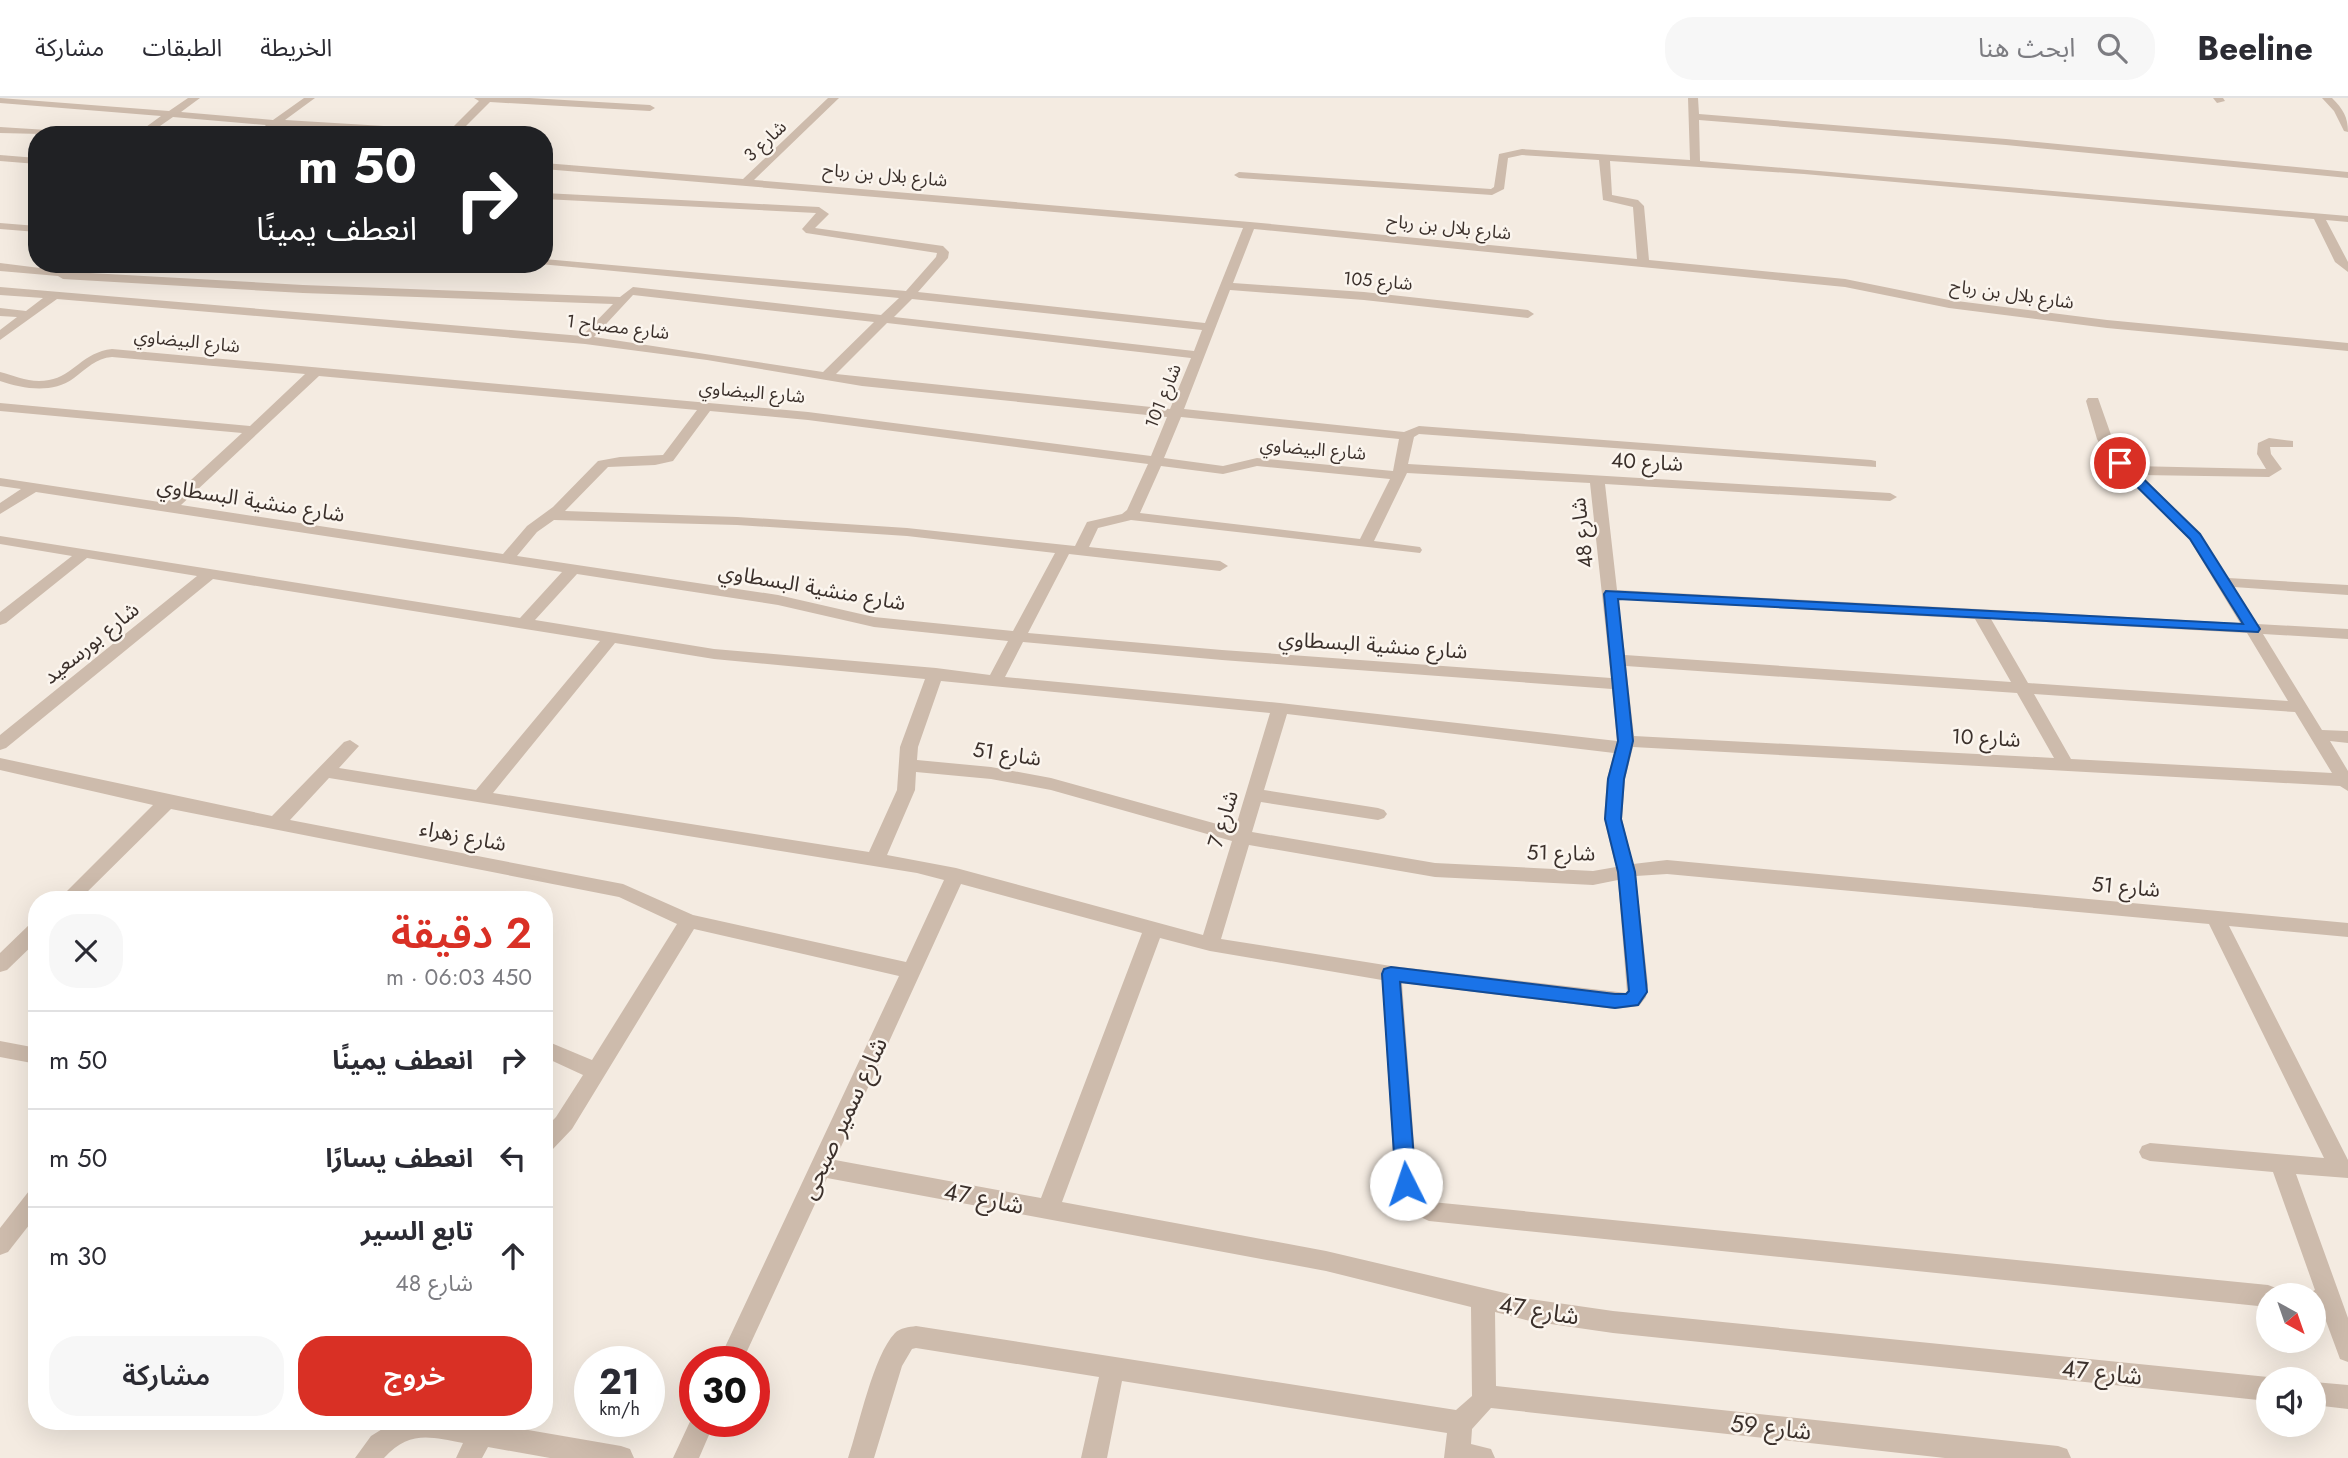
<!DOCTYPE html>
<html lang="ar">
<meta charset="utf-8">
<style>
body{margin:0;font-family:Jost,"Noto Sans Arabic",sans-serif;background:#f7f7f7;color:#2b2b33;direction:rtl;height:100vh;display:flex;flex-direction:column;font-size:26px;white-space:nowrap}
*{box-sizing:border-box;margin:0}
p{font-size:23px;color:#7c7c81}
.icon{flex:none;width:38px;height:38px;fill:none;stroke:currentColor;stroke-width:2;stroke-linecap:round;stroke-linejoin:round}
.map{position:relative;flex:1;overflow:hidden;direction:ltr}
.side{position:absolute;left:28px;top:793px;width:525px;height:539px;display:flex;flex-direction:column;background:#fff;border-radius:28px;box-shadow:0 7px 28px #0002;direction:rtl}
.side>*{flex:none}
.hud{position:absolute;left:28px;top:28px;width:525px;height:147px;border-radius:28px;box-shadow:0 7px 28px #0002;direction:rtl;background:#202124;color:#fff;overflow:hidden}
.needle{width:46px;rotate:140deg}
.controls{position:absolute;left:2256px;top:1185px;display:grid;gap:14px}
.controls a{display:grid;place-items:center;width:70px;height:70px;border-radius:50%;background:#fff;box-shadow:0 7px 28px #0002;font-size:35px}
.speed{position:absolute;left:574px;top:1248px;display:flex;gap:14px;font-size:35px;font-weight:700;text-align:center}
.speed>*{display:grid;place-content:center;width:91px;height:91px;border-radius:50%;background:#fff;box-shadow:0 7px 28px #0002;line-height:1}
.speed small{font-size:18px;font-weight:400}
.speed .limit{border:10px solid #d22;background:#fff;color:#111}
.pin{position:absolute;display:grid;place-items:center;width:60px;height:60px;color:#fff;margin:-30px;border:4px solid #fff;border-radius:50%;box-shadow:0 2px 7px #0007}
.me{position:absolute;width:77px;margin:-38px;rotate:356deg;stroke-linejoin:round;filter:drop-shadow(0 0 5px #0008)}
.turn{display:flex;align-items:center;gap:24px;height:147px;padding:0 21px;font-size:32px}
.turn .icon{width:91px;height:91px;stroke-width:2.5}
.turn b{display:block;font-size:49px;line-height:60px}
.round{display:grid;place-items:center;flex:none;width:74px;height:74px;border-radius:28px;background:#f7f7f7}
.overview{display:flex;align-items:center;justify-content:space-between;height:119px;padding:0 21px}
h1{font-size:42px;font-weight:600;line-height:52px;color:#d93025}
.button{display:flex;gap:14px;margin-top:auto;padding:14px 21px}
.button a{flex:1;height:80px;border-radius:28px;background:#d93025;color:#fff;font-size:28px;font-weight:600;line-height:80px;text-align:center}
.button a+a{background:#f7f7f7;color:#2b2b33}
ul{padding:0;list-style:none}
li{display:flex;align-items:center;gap:21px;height:98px;padding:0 21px;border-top:2px solid #e1e1e2}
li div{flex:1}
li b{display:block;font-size:26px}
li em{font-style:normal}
header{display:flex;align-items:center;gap:42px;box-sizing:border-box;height:98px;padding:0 35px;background:#fff;border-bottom:2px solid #e1e1e2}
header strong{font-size:33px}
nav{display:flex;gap:38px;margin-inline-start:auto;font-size:24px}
.search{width:490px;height:63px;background:#f7f7f7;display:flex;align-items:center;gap:18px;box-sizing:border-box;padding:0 24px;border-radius:28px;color:#7c7c81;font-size:26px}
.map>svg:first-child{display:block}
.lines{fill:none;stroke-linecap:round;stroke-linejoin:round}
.minor{fill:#cdbbac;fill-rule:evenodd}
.route{fill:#1a73e8;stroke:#114b97;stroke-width:2}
.labels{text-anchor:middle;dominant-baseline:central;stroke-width:5;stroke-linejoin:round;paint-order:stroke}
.far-street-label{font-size:18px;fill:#3b302b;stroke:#fbf5ee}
.street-label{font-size:21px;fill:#3b302b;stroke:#fbf5ee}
.near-street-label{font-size:24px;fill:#3b302b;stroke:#fbf5ee}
</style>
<header>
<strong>Beeline</strong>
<div class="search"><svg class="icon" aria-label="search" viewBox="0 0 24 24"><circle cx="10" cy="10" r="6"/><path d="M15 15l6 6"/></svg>ابحث هنا</div>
<nav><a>الخريطة</a><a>الطبقات</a><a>مشاركة</a></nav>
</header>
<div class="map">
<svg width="2348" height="1360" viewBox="0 0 2348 1360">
<rect width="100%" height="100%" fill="#f4ebe1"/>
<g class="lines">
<!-- minor -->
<g class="minor">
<path d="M0 0 169 13 188 0H200L181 14 273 22 304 0H315L285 22 450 32 479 3 474 0H530L650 7 655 10 650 13 490 4 457 37 278 28 266 37H254L266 27 173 19 147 37H135L161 18 0 5Z"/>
<path d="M828 0H839L754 82 1250 124 1637 161 1633 109 1603 102 1599 62 1522 57 1508 60 1504 91 1492 97 1239 80 1234 77 1239 74 1491 91 1494 89 1499 56 1522 51 1690 62 1688 0H1698L1699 16 2006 41 2348 74V80L2006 47 1699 22 1700 63 2348 118V124L2326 122 2348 164V174L2335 164 2314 121 1804 76 1610 63 1612 97 1638 102 1644 108 1649 162 1845 181 1949 202 2107 222 2348 245V253L2107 230 1949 210 1845 189 1254 131 1233 185 1364 194 1528 212 1534 216 1528 220 1364 202 1230 192 1184 311 1404 334 1419 328 1871 362 1876 363V369L1419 336 1414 339 1408 366 1890 395 1897 399 1890 403 1605 386 1617 492 2240 525 2189 441 2105 356 2097 341 2086 303 2088 300H2098L2116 351 2133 368 2266 371 2257 356 2258 345 2269 340 2293 343V349H2270L2271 356 2282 371 2269 379 2141 377 2200 436 2228 480 2348 487V497L2234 489 2257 526 2348 531V541L2263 536 2322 632 2348 633V645L2330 643 2348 673V693L2340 688 1633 649 1625 681 1622 721 1633 766 1667 762 2348 825V839L2229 828 2348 1062V1080L2296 1076 2348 1220V1264L2340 1261 2323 1215 2314 1213V1197H2305L2315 1192 2273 1074 2150 1063 2142 1060 2139 1054 2142 1048 2150 1045 2324 1060 2209 826 1667 776 1636 778 1648 887 1646 899 1639 908 1615 911 1402 885 1417 1085 1426 1100 1432 1104 2268 1187 2276 1190 2279 1197H2268V1209L1429 1123 1410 1114 1395 1086 1382 882 1210 853 1160 840 1062 1104 1326 1153 1530 1201 1613 1213 2268 1279 2272 1281H2268V1303L1613 1235 1530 1223 1495 1214 1496 1288 2058 1348 2067 1351 2071 1360H1945L1491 1310 1472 1331 1471 1346 1491 1351 1495 1360H1444L1447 1335 1122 1283 1107 1360H1081L1099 1279 916 1250 912 1251 902 1268 874 1360H848C859 1328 873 1258 895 1235 900 1230 909 1229 916 1228L1456 1312 1472 1298 1471 1209 1326 1173 827 1080 742 1264H718L899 878 694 831 572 1031 552 1052 544 1055V1031L556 1019 583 977 544 959V942L592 962 677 826 619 799 171 711 79 802H58L153 707 0 672V660L272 718 344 644 350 642 359 648 339 670 476 692 600 543 213 481 6 650 0 652V637L197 478 87 460 6 525 0 527V514L72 458 0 446V438L520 520 562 474 36 394 0 416V405L21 391 0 388V380L166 405 242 335 0 313V305L250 328 305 276 112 259C96 260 86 271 74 280 52 296 24 291 0 283V274C16 278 31 286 49 282 73 278 83 254 112 251L808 314 1151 358 1167 319 862 288 707 262 585 246 57 201 0 242V232L17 219 0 218V210L26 213 43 200 0 197V189L582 238 613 206 303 195 63 181 58 178 0 173V165L72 174 303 187 620 199 633 189 881 217 899 200 540 166H544V161L906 193 936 159 937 155 806 135 802 131 816 115 544 101V95L819 109 829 116 815 130 943 148 949 154 948 160 918 194 1205 225 1243 130 544 71V65L743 81ZM633 197 874 224 823 274 594 239ZM912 201 1202 232 1194 253 894 219ZM887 225 1191 260 1170 311 836 276ZM319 278 697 312 663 357 620 359 598 363 553 409 527 428 503 456 181 407ZM710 313 808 322 1148 366 1127 412 1122 416 1087 424 1075 448 907 430 737 419 565 413 608 369 655 367 673 363ZM1181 319 1399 341 1393 373 1257 360 1223 368 1164 360ZM1161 368 1223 376 1257 368 1390 381 1360 441 1140 415ZM1407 375 1590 385 1611 580 1222 552 1028 535 1069 456 1220 473 1228 468 1220 463 1089 449 1098 430 1131 422 1420 455 1422 452 1420 449 1374 443ZM554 422 737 427 907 438 1055 455 1013 533 874 519 778 497 517 458 537 434ZM577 476 778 507 874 529 1008 543 990 577 936 570 714 551 535 522ZM1618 501 1975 521 2011 584 1625 557ZM1991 521 2247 535 2288 603 2028 585ZM1023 544 1222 562 1612 591 1617 643 1280 605 1005 579ZM615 545 714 561 925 581 900 649 897 692 869 754 493 695ZM1626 568 2017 595 2054 660 1634 638ZM941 583 1270 615 1235 731 1051 680 991 669 917 662 918 649ZM2034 596 2295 614 2332 675 2071 661ZM1287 616 1614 655 1607 681 1604 721 1616 769 1593 773 1435 765 1252 734 1261 704 1378 722 1384 720 1387 716 1384 712 1378 710 1264 692ZM916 674 991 681 1051 692 1232 743 1203 837 956 770 887 757 915 692ZM329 680 917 775 944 782 906 864 693 817 623 786 290 722ZM1249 747 1435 779 1593 787 1618 782 1627 895 1391 868 1221 841ZM961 786 1142 835 1041 1100 835 1062Z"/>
<path d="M2213 0H2223L2225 3 2217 5Z"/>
<path d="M2322 0H2332C2343 11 2348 19 2348 34L2344 33 2334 13Z"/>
<path d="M0 29 79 34 84 37 0 35Z"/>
<path d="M0 57 37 60V66L0 63Z"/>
<path d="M0 125 37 128V134L0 131Z"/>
<path d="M37 824V843L7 872 0 874V855L30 826Z"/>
<path d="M0 943 37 950V966L0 959Z"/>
<path d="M37 1090V1117L8 1154 0 1157V1130L29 1093Z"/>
<path d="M2314 1284 2348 1287V1311L2314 1307Z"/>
<path d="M694 1315 695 1323H715L699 1360H673Z"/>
<path d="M395 1323H476L621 1348 630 1351 634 1360H550L488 1349 482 1360H456L463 1345C430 1339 410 1332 384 1360H355L371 1338Z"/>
</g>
</g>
<!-- route -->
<path class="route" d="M2120 362 2125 363 2200 436 2260 531 2258 534 1618 501 1633 643 1624 681 1621 721 1635 774 1647 894 1638 907 1615 910 1400 884 1416 1086 1413 1093 1406 1095 1399 1093 1396 1086 1382 876 1384 871 1391 869 1615 896H1626L1629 893 1618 774 1605 721 1608 681 1618 643 1604 496 1606 493 2243 526 2190 441 2116 368V363Z"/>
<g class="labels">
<!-- far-street labels -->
<g class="far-street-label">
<text transform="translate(765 43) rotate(-43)">شارع 3</text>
<text transform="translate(885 77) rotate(5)">شارع بلال بن رباح</text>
<text transform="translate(1449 129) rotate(6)">شارع بلال بن رباح</text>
<text transform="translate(1378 183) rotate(5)">شارع 105</text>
<text transform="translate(2012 196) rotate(8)">شارع بلال بن رباح</text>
<text transform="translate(618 229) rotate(7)">شارع مصباح 1</text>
<text transform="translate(187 243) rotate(6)">شارع البيضاوي</text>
<text transform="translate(752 294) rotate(5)">شارع البيضاوي</text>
<text transform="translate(1163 298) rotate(-68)">شارع 101</text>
<text transform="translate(1313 351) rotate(5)">شارع البيضاوي</text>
</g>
<!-- street labels -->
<g class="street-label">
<text transform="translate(1647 364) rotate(3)">شارع 40</text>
<text transform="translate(251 402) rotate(9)">شارع منشية البسطاوي</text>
<text transform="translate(1582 435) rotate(-97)">شارع 48</text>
<text transform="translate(812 489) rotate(10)">شارع منشية البسطاوي</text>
<text transform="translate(91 545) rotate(-39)">شارع بورسعيد</text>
<text transform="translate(1373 547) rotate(4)">شارع منشية البسطاوي</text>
<text transform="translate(1986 640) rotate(3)">شارع 10</text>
<text transform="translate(1007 656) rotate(8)">شارع 51</text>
<text transform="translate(1223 721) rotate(-73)">شارع 7</text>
<text transform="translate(463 738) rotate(11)">شارع زهراء</text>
<text transform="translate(1561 755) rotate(1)">شارع 51</text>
<text transform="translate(2126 789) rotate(5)">شارع 51</text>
</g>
<!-- near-street labels -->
<g class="near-street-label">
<text transform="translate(843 1020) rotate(-65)">شارع سمير صبحى</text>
<text transform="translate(984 1100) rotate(11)">شارع 47</text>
<text transform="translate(1539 1212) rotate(9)">شارع 47</text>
<text transform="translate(2102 1274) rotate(6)">شارع 47</text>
<text transform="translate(1771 1329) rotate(6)">شارع 59</text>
</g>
</g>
</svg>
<div class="controls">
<a><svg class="needle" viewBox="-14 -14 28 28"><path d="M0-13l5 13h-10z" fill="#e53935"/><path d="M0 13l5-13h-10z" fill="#7c7c81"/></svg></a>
<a><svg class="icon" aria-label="sound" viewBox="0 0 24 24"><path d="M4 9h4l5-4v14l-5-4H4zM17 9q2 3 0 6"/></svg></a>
</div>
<div class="speed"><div>21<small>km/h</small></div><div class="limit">30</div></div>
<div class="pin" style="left:2120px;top:365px;background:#d93025"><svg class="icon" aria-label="arrive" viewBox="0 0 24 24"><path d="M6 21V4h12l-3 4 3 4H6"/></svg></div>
<svg class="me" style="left:1406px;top:1086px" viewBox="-20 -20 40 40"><circle r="19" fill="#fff"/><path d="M0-13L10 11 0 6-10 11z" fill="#1a73e8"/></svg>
<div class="hud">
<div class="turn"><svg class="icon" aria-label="right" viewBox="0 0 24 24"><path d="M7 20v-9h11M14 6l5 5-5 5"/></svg><div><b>50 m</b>انعطف يمينًا</div></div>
</div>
<section class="side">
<div class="overview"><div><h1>2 دقيقة</h1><p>450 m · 06:03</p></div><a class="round"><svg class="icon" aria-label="close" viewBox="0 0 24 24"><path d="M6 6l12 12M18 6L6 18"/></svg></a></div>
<ul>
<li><svg class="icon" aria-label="right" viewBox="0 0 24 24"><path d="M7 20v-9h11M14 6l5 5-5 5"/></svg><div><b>انعطف يمينًا</b></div><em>50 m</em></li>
<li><svg class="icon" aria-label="left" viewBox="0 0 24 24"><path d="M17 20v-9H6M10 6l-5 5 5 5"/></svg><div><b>انعطف يسارًا</b></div><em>50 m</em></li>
<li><svg class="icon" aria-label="ahead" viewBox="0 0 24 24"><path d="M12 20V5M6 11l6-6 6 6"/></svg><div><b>تابع السير</b><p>شارع 48</p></div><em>30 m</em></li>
</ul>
<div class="button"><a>خروج</a><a>مشاركة</a></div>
</section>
</div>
